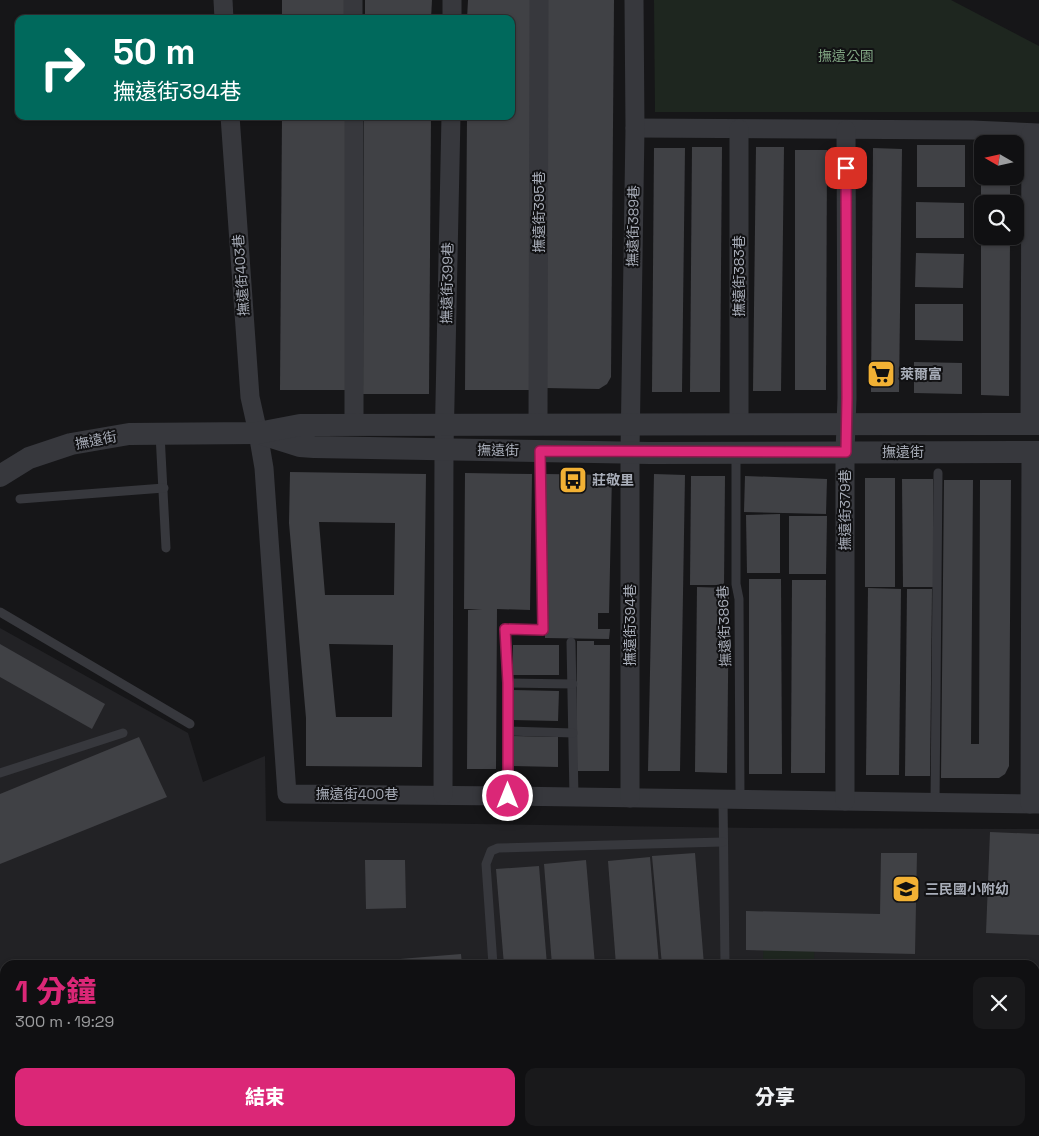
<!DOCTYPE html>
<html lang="zh-TW">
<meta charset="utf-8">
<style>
body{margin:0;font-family:"Space Grotesk","Noto Sans TC",sans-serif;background:#19191b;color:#f1f3f6;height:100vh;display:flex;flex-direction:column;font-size:19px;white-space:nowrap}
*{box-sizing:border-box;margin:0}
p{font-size:16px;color:#9c9d9f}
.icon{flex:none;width:28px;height:28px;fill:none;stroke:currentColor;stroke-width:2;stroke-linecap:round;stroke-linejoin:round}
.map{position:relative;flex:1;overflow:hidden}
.panel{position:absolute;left:0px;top:960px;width:1040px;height:176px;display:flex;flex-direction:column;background:#101012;border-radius:15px 15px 0 0;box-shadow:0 1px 4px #0004,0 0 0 1px #303032}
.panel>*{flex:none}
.hud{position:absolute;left:15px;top:15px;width:500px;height:105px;border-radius:10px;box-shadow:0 1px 4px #0004,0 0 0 1px #303032;background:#00695c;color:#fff;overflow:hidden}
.needle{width:32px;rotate:279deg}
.fabs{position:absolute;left:974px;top:135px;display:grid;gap:10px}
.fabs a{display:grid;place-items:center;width:50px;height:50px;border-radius:10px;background:#101012;box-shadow:0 1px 4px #0004,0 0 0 1px #303032;font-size:25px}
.pin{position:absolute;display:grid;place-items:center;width:42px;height:42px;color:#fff;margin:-21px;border-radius:10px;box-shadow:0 2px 8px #0006}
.me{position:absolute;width:55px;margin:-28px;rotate:0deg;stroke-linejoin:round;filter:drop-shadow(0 0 4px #0008)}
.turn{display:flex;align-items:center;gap:18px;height:105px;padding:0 15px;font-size:22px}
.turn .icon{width:65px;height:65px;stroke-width:2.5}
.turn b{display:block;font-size:35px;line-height:42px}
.round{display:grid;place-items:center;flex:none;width:52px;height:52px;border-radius:10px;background:#19191b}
.head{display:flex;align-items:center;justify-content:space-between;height:85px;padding:0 15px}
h1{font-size:30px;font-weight:800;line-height:38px;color:#db2777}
.button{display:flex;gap:10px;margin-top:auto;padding:10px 15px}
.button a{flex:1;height:58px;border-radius:10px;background:#db2777;color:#fff;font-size:20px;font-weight:800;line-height:58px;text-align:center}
.button a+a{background:#19191b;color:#f1f3f6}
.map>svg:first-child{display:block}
.built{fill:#222225;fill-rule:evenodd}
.green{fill:#1e261f}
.building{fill:#404145;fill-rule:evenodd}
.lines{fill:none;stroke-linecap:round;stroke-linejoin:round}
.service{stroke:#37383d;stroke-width:9}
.minor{stroke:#37383d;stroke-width:19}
.tertiary{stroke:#37383d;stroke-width:22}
.route-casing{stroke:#8e194d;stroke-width:12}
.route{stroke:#db2777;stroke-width:9}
.labels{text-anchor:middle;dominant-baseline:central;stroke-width:4;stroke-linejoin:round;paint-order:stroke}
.park-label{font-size:14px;fill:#7fa381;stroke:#111113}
.street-label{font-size:14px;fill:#a8adb8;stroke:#111113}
.poi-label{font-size:14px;font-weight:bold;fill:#a8adb8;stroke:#111113;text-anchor:start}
</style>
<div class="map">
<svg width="1039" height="1136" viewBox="0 0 1039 1136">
<rect width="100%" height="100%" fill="#161618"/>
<!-- built -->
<path class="built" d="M0 628 188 733 203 782 265 756 266 821 754 828 1039 829V1136H0ZM5 965H1035V1131H5Z"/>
<!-- green -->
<g class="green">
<path d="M654 0H951L1039 46V112H655Z"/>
<path d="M764 915 815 917 814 965H763Z"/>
<path d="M1035 997 1039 1001V1116H1035Z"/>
</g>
<!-- building -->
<g class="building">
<rect x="282" y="0" width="67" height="19"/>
<path d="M365 0H432L431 19H365Z"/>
<path d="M468 0H534L532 390H465L467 116H511V19H467Z"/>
<path d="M547 0H614L611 377 607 384 599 389 545 388Z"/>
<path d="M282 116H348L347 390H280Z"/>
<path d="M364 116H431L429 394H363Z"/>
<rect x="917" y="145" width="48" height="42"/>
<path d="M692 147H722L720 392H690Z"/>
<path d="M756 147H784L781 391H753Z"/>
<path d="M654 148H685L682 392H652Z"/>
<path d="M873 148 902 149 899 392H871Z"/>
<path d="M795 150H827L826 390H795Z"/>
<rect x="981" y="176" width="29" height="28"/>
<path d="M916 202 964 203V238H916Z"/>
<path d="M981 236H1010L1009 396 981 395Z"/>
<path d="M916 253 964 254 963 288 915 287Z"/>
<path d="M915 304H963V341L915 340Z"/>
<path d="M914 362 962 363V394L914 393Z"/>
<path d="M290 472 426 474 422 767 306 766V718L289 523ZM319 522 395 523 394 595H325ZM329 644 393 645 392 717H336Z"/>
<path d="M465 473 532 474 530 610 497 609 496 769H467L468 610 482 609H464Z"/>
<path d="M546 474 612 475 609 613H598V629H610L609 639 545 638Z"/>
<path d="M654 474 685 475 680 771H648Z"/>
<path d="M691 476H725L724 585H690Z"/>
<path d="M745 476 827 479 826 514 744 512Z"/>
<rect x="865" y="478" width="30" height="109"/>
<path d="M902 479H933V587H903Z"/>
<path d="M944 480H973L971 744H979L980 480H1011L1009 766 1005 774 999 778H941Z"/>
<path d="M780 514V573H747L746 515Z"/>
<path d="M789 516H827L826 574H789Z"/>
<path d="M749 579H781L782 774H749Z"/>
<path d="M792 580H826L825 773H791Z"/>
<path d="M697 587 729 588 727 773 695 772Z"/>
<path d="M868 588 901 589 899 775H866Z"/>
<path d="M907 589H932L930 776H905Z"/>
<path d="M577 641H594V645H610L609 771H576Z"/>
<path d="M0 644 105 704 92 729 0 677Z"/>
<rect x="513" y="645" width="46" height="30"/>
<path d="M513 690 559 691 558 721 512 720Z"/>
<path d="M513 736 558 737V767L512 766Z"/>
<path d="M139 737 167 797 0 864V794Z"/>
<path d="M990 832 1039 834V935L986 933Z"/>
<path d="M695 853 704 965H662L652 856Z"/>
<path d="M881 853H917L915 954 746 950V911L880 914Z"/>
<path d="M650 857 659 965H616L608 861Z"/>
<path d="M365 860H405L406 908 366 909Z"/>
<path d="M586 860 595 965H552L544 864Z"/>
<path d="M539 866 547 965H504L496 869Z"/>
<path d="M461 954 462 965H401L400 959Z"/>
<path d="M163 1131H373V1136H164Z"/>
</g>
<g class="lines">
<!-- service -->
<g class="service">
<path d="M160 434 166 548"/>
<path d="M736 454V584L739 599 740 799"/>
<path d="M20 499 164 488"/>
<path d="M0 612 190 724"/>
<path d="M571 642 574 797"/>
<path d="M508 683 573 684"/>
<path d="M508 731 573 733"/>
<path d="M0 773 123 733"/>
<path d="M507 796 508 683 505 629 543 630 540 452"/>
<path d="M723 799 725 965"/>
<path d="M935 803 938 473"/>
<path d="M493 965 486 864 491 851 498 848 723 842"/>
</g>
<!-- minor -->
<g class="minor">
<path d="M223 0 224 19"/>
<path d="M353 0V19"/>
<path d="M452 19V0"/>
<path d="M230 116 250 397 258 433 264 468 287 794 507 796 1039 804"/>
<path d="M354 116V425"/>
<path d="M635 128 972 130 1039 133"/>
<path d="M739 129V424"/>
<path d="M538 424 539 0"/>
<path d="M1030 424 1031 133"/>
<path d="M443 795 444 449 451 116"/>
<path d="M630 798V452L635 128 634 0"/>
<path d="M845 801V452L847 398 846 130"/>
<path d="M1030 804 1031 452"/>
</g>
<!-- tertiary -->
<g class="tertiary">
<path d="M262 434 300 446 314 447 650 453 1039 452"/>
<path d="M0 476 29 458 71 444 129 434 258 433 300 425 1039 424"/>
</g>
</g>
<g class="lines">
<defs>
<path id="route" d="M508 796V683L505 629 543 630 540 451 846 452 847 398 846 168"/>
</defs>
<!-- route casing -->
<use href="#route" class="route-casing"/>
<!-- route -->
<use href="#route" class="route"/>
</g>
<!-- icons -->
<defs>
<symbol id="supermarket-square" viewBox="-11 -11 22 22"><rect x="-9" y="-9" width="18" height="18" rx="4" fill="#f2b134" stroke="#111113"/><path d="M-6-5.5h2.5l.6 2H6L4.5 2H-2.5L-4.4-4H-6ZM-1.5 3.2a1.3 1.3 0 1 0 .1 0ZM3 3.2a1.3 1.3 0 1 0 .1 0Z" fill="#111"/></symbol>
<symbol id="bus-square" viewBox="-11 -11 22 22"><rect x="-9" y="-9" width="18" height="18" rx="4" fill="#f2b134" stroke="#111113"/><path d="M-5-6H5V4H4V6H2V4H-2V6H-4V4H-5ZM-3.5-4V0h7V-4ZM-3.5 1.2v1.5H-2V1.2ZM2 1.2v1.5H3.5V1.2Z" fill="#111"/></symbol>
<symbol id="school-square" viewBox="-11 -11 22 22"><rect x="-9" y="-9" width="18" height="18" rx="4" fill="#f2b134" stroke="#111113"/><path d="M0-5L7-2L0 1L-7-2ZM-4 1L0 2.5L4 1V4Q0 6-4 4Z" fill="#111"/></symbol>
</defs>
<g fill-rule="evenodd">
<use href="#supermarket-square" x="865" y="358" width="32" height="32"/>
<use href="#bus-square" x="557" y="464" width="32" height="32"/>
<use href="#school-square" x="890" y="873" width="32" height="32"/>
</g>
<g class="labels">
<!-- park labels -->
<g class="park-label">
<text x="846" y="56">撫遠公園</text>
</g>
<!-- street labels -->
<g class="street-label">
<text transform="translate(539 212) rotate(-90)">撫遠街395巷</text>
<text transform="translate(633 226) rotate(-89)">撫遠街389巷</text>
<text transform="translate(241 275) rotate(-94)">撫遠街403巷</text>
<text transform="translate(739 276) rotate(-90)">撫遠街383巷</text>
<text transform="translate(447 283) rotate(-89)">撫遠街399巷</text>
<text transform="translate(96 440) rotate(-11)">撫遠街</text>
<text transform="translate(498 450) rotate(1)">撫遠街</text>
<text x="903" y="452">撫遠街</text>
<text transform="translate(845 510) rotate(-90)">撫遠街379巷</text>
<text transform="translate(630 625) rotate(-90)">撫遠街394巷</text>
<text transform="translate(724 626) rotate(-92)">撫遠街386巷</text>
<text x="357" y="794">撫遠街400巷</text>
</g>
<!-- poi labels -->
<g class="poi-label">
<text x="900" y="374">萊爾富</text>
<text x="592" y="480">莊敬里</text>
<text x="925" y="889">三民國小附幼</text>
</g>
</g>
</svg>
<div class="fabs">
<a><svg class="needle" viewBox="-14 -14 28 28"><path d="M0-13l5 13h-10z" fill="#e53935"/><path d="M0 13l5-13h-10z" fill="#9c9d9f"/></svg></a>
<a><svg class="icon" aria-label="search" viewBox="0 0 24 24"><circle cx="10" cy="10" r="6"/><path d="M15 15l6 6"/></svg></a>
</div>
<div class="pin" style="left:846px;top:168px;background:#d93025"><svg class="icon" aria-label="arrive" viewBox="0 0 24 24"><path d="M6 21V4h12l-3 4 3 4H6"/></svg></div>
<svg class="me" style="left:508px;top:796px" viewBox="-20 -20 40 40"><circle r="17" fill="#db2777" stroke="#fff" stroke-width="3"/><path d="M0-11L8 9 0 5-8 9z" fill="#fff"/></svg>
<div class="hud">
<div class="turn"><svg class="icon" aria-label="right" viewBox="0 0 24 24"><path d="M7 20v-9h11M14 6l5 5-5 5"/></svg><div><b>50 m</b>撫遠街394巷</div></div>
</div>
<section class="panel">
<div class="head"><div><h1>1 分鐘</h1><p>300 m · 19:29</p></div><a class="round"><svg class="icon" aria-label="close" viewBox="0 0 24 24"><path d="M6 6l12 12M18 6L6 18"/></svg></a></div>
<div class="button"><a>結束</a><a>分享</a></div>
</section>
</div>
